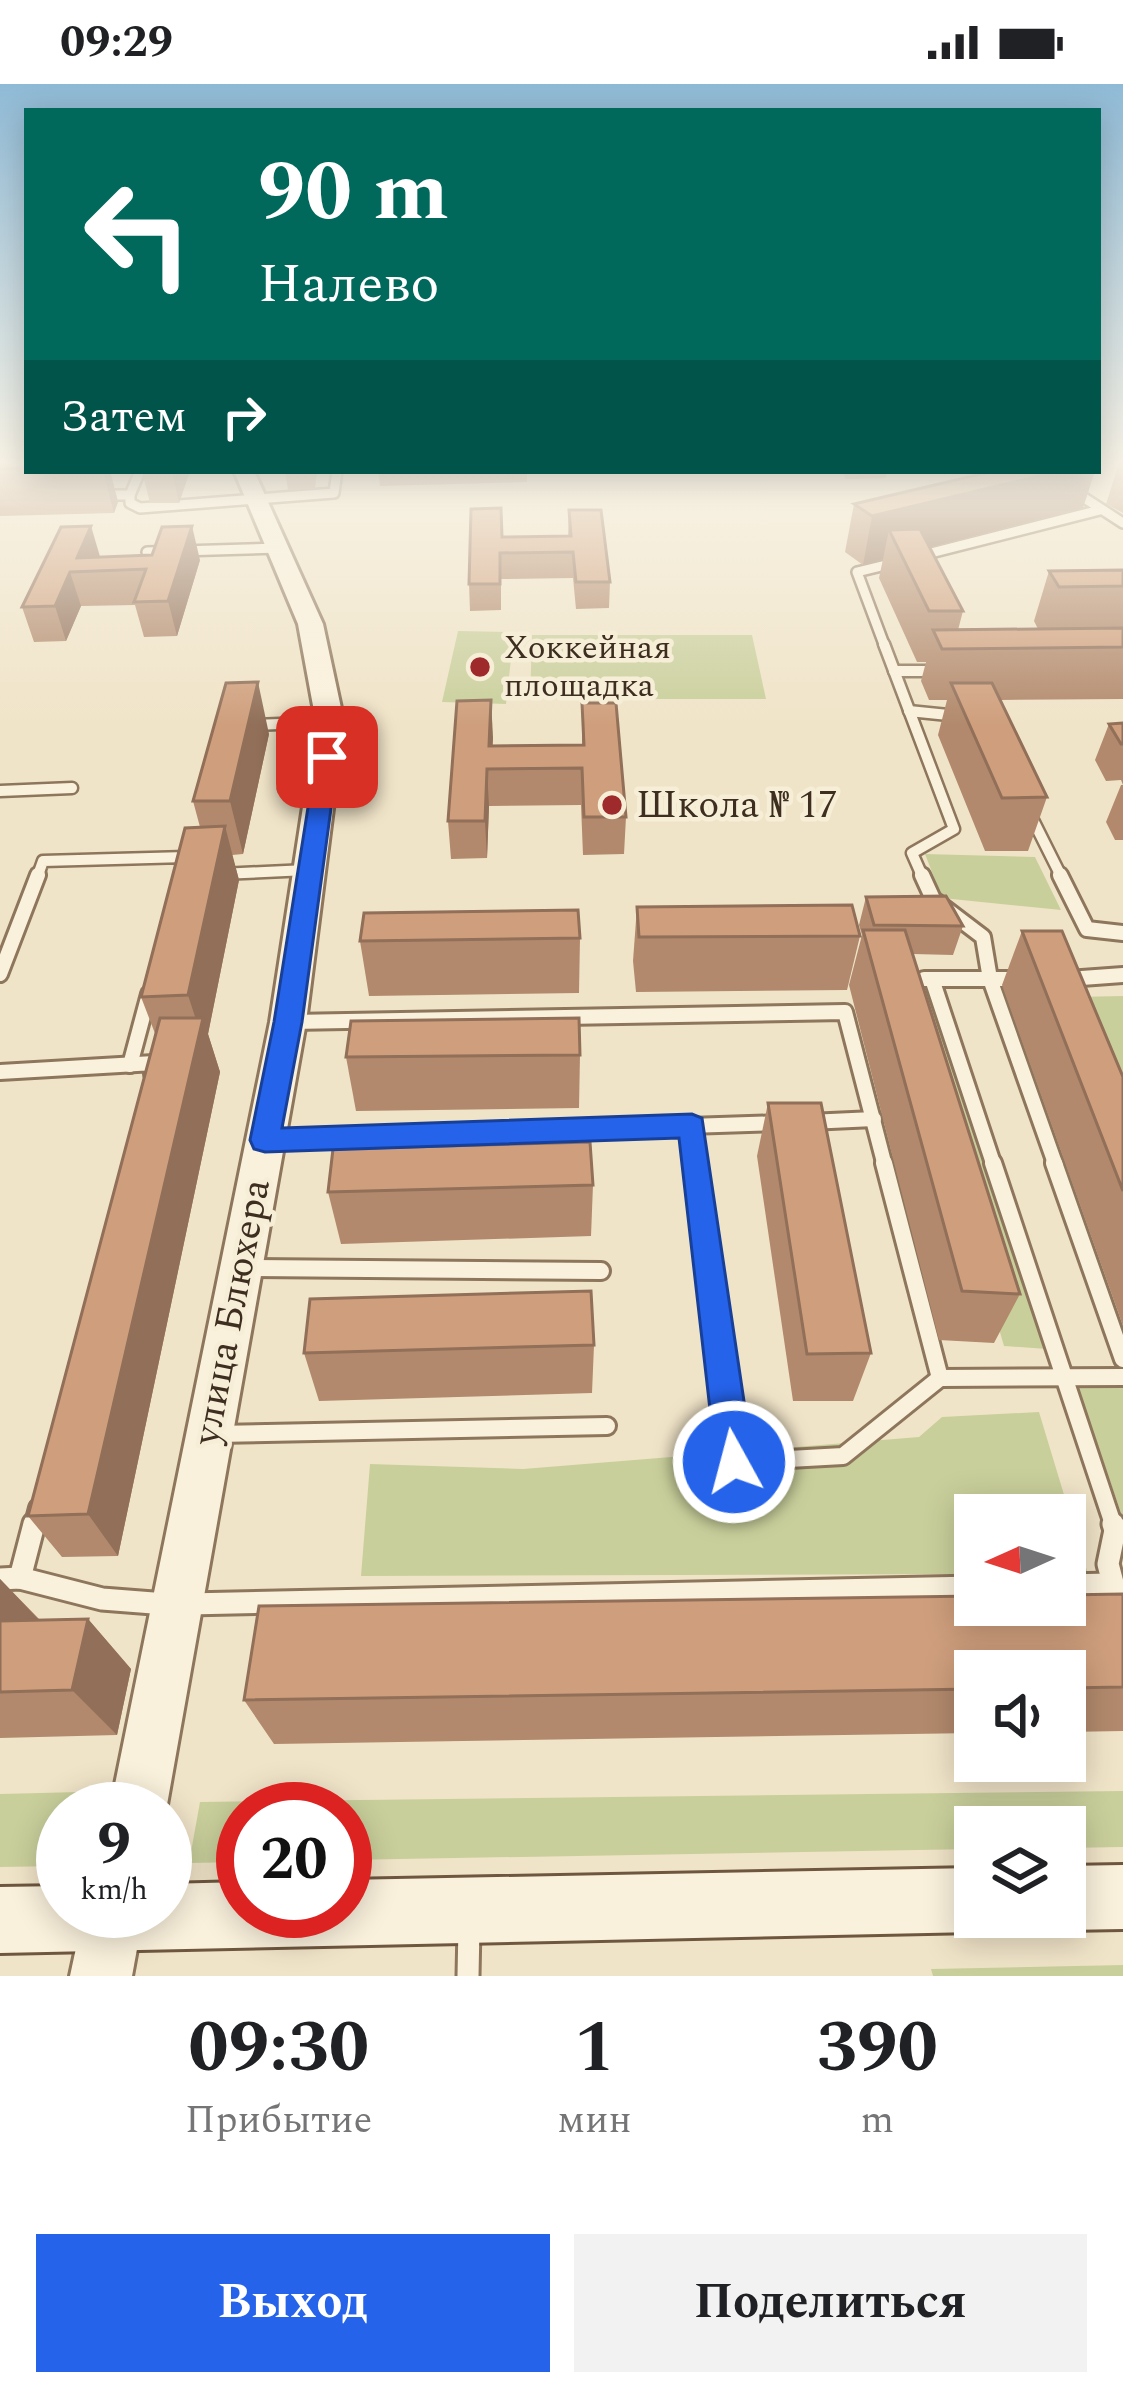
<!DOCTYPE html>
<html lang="ru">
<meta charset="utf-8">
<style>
body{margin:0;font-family:Spectral,serif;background:#f2f2f2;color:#202124;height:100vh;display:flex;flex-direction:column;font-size:45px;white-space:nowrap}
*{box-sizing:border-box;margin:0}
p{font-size:39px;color:#757577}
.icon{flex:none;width:66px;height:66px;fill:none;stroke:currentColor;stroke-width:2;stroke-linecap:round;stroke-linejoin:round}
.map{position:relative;height:1892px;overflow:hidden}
.sheet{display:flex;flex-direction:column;background:#fff;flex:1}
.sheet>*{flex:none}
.top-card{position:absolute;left:24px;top:24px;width:1077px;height:366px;border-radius:0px;box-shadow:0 6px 30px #0003;background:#00695c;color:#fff;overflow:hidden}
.needle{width:78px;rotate:267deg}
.tools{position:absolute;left:954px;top:1410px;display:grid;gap:24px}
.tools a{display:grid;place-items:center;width:132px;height:132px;border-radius:0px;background:#fff;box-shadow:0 6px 30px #0003;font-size:60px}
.speed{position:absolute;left:36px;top:1698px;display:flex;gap:24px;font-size:60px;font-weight:700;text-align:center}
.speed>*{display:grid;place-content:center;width:156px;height:156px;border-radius:50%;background:#fff;box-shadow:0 6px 30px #0003;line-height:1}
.speed small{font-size:30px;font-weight:400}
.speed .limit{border:18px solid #d22;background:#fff;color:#111}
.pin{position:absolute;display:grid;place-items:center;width:102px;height:102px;color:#fff;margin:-51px;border-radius:24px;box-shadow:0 6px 18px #0006}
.me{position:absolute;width:132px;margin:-66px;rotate:353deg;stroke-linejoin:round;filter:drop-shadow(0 0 9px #0008)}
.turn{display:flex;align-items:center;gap:42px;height:252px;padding:0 36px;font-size:54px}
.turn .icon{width:156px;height:156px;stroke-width:2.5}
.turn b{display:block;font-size:84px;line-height:102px}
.then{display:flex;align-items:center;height:114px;padding:0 36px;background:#0003;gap:24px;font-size:45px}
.eta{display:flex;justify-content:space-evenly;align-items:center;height:204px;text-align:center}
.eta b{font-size:72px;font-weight:700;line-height:84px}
.button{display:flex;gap:24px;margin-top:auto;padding:24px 36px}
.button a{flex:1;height:138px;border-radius:0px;background:#2563eb;color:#fff;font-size:48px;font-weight:700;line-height:138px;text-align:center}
.button a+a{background:#f2f2f2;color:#202124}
.status{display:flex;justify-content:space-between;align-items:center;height:84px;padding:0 60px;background:#fff;direction:ltr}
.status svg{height:33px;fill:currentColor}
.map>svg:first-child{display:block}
.green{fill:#c9cf9b}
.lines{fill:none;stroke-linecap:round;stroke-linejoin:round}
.service-far4-casing{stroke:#8d765c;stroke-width:14}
.service-far3-casing{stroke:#8d765c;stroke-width:15}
.service-far2-casing{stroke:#8d765c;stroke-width:20}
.service-far1-casing{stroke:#8d765c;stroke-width:22}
.service-casing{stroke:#8d765c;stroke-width:27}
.tertiary-casing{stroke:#8d765c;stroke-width:6}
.secondary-casing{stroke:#6f573f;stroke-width:6}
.service-far4{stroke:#faf1dc;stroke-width:9}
.service-far3{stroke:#faf1dc;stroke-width:10}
.service-far2{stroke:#faf1dc;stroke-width:14}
.service-far1{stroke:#faf1dc;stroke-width:16}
.service{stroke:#faf1dc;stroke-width:21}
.tertiary{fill:#faf1dc;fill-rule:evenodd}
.secondary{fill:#faf1dc;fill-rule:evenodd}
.wall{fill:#b2896c}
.shaded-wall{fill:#916f58}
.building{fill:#cf9f7d;stroke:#916f58;stroke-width:3}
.route{fill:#2563eb;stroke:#184099;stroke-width:3}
.poi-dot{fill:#9e2a2b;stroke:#f7eed8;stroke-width:4.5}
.labels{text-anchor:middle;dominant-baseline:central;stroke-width:9;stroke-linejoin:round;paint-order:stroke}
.far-poi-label{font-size:33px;fill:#3d2e20;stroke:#f7eed8;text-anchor:start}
.poi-label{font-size:39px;fill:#3d2e20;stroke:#f7eed8;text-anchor:start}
.street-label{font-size:39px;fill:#3d2e20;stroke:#f7eed8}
</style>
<div class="status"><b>09:29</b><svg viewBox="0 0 49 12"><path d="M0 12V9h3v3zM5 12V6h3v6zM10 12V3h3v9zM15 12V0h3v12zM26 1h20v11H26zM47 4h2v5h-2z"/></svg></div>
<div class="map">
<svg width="1123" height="1892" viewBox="0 0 1123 1892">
<rect width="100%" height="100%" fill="#f0e4c8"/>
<!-- green -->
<g class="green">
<path d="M458 547 514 548 506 620 442 618Z"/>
<path d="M532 551H752L766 615H530Z"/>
<path d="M925 770 1035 773 1061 826 942 814Z"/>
<path d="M925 906 959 989 1047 1265 1004 1262 900 908Z"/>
<path d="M1123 912V1032L1075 913Z"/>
<path d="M1077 1301H1123V1432H1122Z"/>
<path d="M1039 1328 1088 1490H1065V1431H975V1490L361 1492 370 1380 523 1385 919 1353 942 1333Z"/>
<path d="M119 1707 115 1725H63V1782L0 1783V1710Z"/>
<path d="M1123 1707V1763L1065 1764V1743H975V1765L345 1776V1725H243V1778L189 1779 200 1718Z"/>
<path d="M1123 1881V1892H933L931 1885Z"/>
</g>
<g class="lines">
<defs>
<g id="service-far4">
<path d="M1072 406 1123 439"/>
<path d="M101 411H130V419L140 424 334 409 337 387"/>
<path d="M130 411 140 387"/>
<path d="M147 468 280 464"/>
<path d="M915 473 1100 426"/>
<path d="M885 563 857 488 894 479"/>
</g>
<g id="service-far3">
<path d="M884 560 954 745 912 769 923 794"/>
<path d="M894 587H937"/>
<path d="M909 627 958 632"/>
<path d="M295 639 284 705 320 707"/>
<path d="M251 641 330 638"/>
<path d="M0 707 72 704"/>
<path d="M1029 728 1062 794"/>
<path d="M221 790 307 786"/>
<path d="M37 794 43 777 186 773 184 780"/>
</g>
<g id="service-far2">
<path d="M922 791 933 815 983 853 990 895 1056 1082"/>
<path d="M1060 791 1087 845 1123 849"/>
<path d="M0 890 38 791"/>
<path d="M924 895H1022"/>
<path d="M932 895 994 1082"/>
<path d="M1068 895 1123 891"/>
<path d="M292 938 845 928 885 1082"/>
<path d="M130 981 149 910"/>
<path d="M0 988 154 979 152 990"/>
<path d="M809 1038 874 1035"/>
<path d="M692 1042 697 1082"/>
<path d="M270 1056 781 1039"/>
</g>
<g id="service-far1">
<path d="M697 1079 734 1378 843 1372 940 1294 1123 1293"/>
<path d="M884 1079 940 1294"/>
<path d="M993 1079 1114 1443"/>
<path d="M1054 1079 1123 1275"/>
<path d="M245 1184 601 1187"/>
<path d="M216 1350 607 1342"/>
<path d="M33 1443 38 1424"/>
</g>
<g id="service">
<path d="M1113 1440 1115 1446H1123"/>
<path d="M1115 1446 1108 1480 1123 1537"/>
<path d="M20 1494 34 1440"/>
<path d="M0 1495 20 1494 102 1515 166 1520"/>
<path d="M1065 1501 1110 1500"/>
<path d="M188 1520 975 1503"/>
<path d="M468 1892 469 1843"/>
</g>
<g id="tertiary">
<path d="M234 387H254L323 540 344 638 306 938 165 1732V1725H110L270 938 316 638 298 540Z"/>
<path d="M84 1827H144L132 1892H70Z"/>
</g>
<g id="secondary">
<path d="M1123 1781V1845L1065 1846 1042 1837 1040 1833H1065V1782Z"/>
<path d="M975 1784V1833H1000L998 1839 975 1848 0 1869V1803L63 1802V1827H165V1800L243 1798V1827H345V1796Z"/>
</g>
</defs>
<!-- service-far4 casing -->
<use href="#service-far4" class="service-far4-casing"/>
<!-- service-far3 casing -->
<use href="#service-far3" class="service-far3-casing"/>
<!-- service-far2 casing -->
<use href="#service-far2" class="service-far2-casing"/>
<!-- service-far1 casing -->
<use href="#service-far1" class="service-far1-casing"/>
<!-- service casing -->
<use href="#service" class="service-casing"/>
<!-- tertiary casing -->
<use href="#tertiary" class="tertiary-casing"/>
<!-- secondary casing -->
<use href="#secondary" class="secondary-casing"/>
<!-- service-far4 -->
<use href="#service-far4" class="service-far4"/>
<!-- service-far3 -->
<use href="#service-far3" class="service-far3"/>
<!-- service-far2 -->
<use href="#service-far2" class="service-far2"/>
<!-- service-far1 -->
<use href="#service-far1" class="service-far1"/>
<!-- service -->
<use href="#service" class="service"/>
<!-- tertiary -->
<use href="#tertiary" class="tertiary"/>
<!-- secondary -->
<use href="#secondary" class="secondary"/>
</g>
<!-- wall -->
<g class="wall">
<path d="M0 376H27V387H110L118 418 114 429 0 432Z"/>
<path d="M1120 376H1123V429L1106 420Z"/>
<path d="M142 387H190L179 419H150Z"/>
<path d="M285 387H317L315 405 288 406Z"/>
<path d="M378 387H527V398L380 402Z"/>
<path d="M842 387H887L886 394 846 395Z"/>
<path d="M854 420 1083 424 930 464 963 527 958 546 1038 545 1034 537 1049 487 1123 486V615L1000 616 1047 713 1028 767H985L938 651 947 616H929L921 597 926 578H917L879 494 883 475 863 481 845 468Z"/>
<path d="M569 426 610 498 609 524 576 525 573 494 501 495V526L470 527 469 500 502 453 568 452Z"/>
<path d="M61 443 100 473 200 476 177 552 144 553 135 521 81 522 66 557 34 558 22 523Z"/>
<path d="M582 619 626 733 624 770 583 771 581 721 489 722 487 774 451 775 448 737 493 653 492 662 582 661Z"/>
<path d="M1123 639V701L1121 696 1106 697 1095 676 1109 640Z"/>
<path d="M269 650 243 770 232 771 239 796 208 950 220 988 118 1472 62 1473 28 1432 156 952 141 913 200 743 193 717Z"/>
<path d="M1121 701H1123V756H1115L1106 738Z"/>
<path d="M866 813 963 842 953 871 913 870 1020 1210 994 1259 939 1256 849 901 862 851 859 841Z"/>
<path d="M637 823 860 852 847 906 636 908 633 877Z"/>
<path d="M1022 847 1123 993V1242L1002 901Z"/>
<path d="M580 854 579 909 369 912 360 857Z"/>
<path d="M580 971 579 1024 356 1027 346 973Z"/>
<path d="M768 1019 871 1269 853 1317H793L757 1072Z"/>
<path d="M593 1101 591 1152 341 1160 328 1108Z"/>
<path d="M594 1261 592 1309 319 1317 304 1269Z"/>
<path d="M0 1495 40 1536 88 1535 131 1585 117 1651 0 1654Z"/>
<path d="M1123 1510V1647L1065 1648V1587H975V1649L274 1660 244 1616Z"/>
</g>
<!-- shaded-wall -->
<g class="shaded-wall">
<path d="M103 387H110L118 418 114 429Z"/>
<path d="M172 387H190L179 419Z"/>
<path d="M1060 387H1095L1083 424 901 471 889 446 883 475 863 481 872 432Z"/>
<path d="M91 442 101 476 77 474Z"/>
<path d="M192 442 200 476 177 552 168 517Z"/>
<path d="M70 488 81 522 66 557 55 522Z"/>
<path d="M258 598 269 650 243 770 230 717Z"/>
<path d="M491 616 493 653 492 684 489 662Z"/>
<path d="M487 685 489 722 487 774 485 737Z"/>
<path d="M225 742 239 796 208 950 220 988 118 1472 88 1430 200 948 188 911Z"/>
<path d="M0 1495 41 1538 0 1560Z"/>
<path d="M88 1535 131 1585 117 1651 72 1606Z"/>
</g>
<!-- building -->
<g class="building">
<path d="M0 376H27V384L0 385Z"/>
<path d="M994 387H1060L872 432 854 420Z"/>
<path d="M501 424 502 453 571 452 569 426H601L610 498H576L573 468 500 469V500H469L471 425Z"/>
<path d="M91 442 77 474 152 471 162 443 192 442 168 517 134 518 146 485 70 488 55 522 22 523 61 443Z"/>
<path d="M920 445 963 527H929L889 446Z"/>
<path d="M1123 486V502L1059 503 1049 487Z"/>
<path d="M1123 544V563L942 565 933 546Z"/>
<path d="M258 598 230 717H193L226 599Z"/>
<path d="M951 599H992L1047 713 1002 714Z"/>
<path d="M491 616 489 662 584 661 582 619H616L626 733H584L582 684 487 685 485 737H448L457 617Z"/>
<path d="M1123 639V660H1121L1109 640Z"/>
<path d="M225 742 188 911 141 913 185 744Z"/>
<path d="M946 812 963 842 874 841 866 813Z"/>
<path d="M852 821 860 852 639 853 637 823Z"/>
<path d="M578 826 580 854 360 857 364 829Z"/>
<path d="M863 846H905L1020 1210 962 1207Z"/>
<path d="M1022 847H1062L1123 993V1107Z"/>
<path d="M160 934H203L88 1430 28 1432Z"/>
<path d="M579 934 580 971 346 973 351 937Z"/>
<path d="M768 1019H821L871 1269 807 1270Z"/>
<path d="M590 1058 593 1101 328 1108 333 1065Z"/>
<path d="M591 1207 594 1261 304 1269 310 1215Z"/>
<path d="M1123 1510V1603L1065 1604V1587H975V1605L244 1616 259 1522 975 1512V1521H1065V1511Z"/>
<path d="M88 1535 72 1606 0 1608V1537Z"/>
</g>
<!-- sky -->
<linearGradient id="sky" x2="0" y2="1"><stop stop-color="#8fbad6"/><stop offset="0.59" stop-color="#f8f3e6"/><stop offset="1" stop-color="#f8f3e6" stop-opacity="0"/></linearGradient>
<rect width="1123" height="641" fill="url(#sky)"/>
<!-- route -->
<path class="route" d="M327 666 338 673 302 938 282 1044 692 1030 702 1034 753 1378 747 1390 734 1396 722 1390 716 1378 679 1054 265 1068 254 1065 250 1056 274 938 316 673Z"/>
<!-- markers -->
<g class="poi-dot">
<circle cx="480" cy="583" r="12"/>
<circle cx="612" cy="721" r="12"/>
</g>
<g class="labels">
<!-- far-poi labels -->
<g class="far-poi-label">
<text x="504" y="564">Хоккейная<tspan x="504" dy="38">площадка</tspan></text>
</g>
<!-- poi labels -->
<g class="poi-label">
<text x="636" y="721">Школа № 17</text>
</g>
<!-- street labels -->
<g class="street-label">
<text transform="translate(232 1228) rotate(-79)">улица Блюхера</text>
</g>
</g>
</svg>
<div class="tools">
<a><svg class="needle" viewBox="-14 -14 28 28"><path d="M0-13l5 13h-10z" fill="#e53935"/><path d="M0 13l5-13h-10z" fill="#757577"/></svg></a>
<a><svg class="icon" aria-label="sound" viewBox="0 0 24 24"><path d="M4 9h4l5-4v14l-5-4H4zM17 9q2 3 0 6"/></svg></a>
<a><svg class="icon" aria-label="layers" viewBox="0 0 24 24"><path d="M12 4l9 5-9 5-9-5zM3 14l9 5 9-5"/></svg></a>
</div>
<div class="speed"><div>9<small>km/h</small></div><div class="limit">20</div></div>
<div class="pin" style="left:327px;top:673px;background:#d93025"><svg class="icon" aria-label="arrive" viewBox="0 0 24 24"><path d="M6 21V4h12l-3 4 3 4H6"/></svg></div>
<svg class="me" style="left:734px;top:1378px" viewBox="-20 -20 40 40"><circle r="17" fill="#2563eb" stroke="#fff" stroke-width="3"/><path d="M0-11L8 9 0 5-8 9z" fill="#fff"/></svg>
<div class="top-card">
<div class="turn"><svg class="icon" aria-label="left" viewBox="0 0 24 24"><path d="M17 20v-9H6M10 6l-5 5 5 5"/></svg><div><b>90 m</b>Налево</div></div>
<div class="then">Затем<svg class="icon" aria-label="right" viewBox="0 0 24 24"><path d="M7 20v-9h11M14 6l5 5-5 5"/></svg></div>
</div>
</div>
<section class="sheet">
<div class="eta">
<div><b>09:30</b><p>Прибытие</p></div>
<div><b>1</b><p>мин</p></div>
<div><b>390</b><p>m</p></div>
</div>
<div class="button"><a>Выход</a><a>Поделиться</a></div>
</section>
